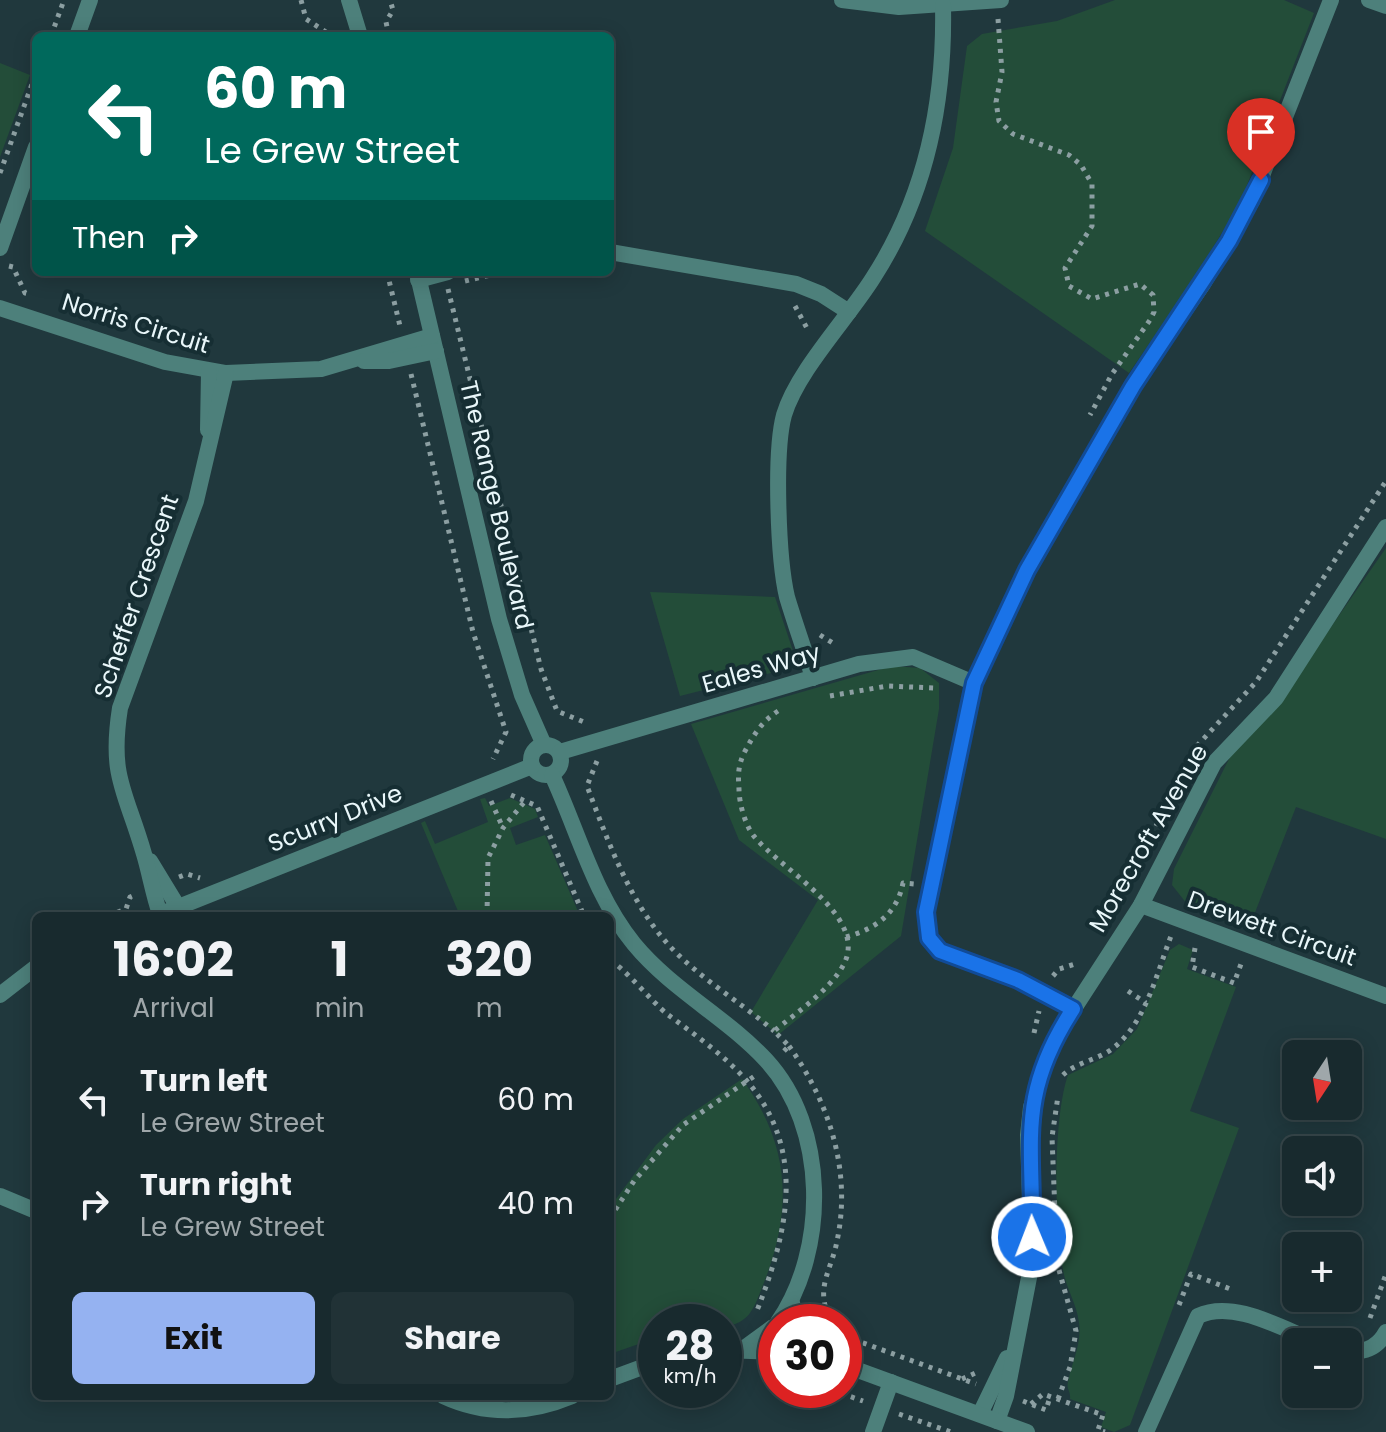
<!DOCTYPE html>
<meta charset="utf-8">
<style>
body{margin:0;font-family:Poppins,sans-serif;background:#213236;color:#f1f3f6;height:100vh;display:flex;flex-direction:column;font-size:30px;white-space:nowrap}
*{box-sizing:border-box;margin:0}
p{font-size:26px;color:#9fa7aa}
.icon{flex:none;width:44px;height:44px;fill:none;stroke:currentColor;stroke-width:2;stroke-linecap:round;stroke-linejoin:round}
.map{position:relative;flex:1;overflow:hidden}
.side{position:absolute;left:32px;top:912px;width:582px;height:488px;display:flex;flex-direction:column;background:#182a2e;border-radius:12px;box-shadow:0 4px 20px #0003,0 0 0 2px #36464a}
.side>*{flex:none}
.guide{position:absolute;left:32px;top:32px;width:582px;height:244px;border-radius:12px;box-shadow:0 4px 20px #0003,0 0 0 2px #36464a;background:#00695c;color:#fff;overflow:hidden}
.needle{width:52px;rotate:192deg}
.buttons{position:absolute;left:1282px;top:1040px;display:grid;gap:16px}
.buttons a{display:grid;place-items:center;width:80px;height:80px;border-radius:12px;background:#182a2e;box-shadow:0 4px 20px #0003,0 0 0 2px #36464a;font-size:40px}
.speed{position:absolute;left:638px;top:1304px;display:flex;gap:16px;font-size:40px;font-weight:700;text-align:center}
.speed>*{display:grid;place-content:center;width:104px;height:104px;border-radius:50%;background:#182a2e;box-shadow:0 4px 20px #0003,0 0 0 2px #36464a;line-height:1}
.speed small{font-size:20px;font-weight:400}
.speed .limit{border:12px solid #d22;background:#fff;color:#111}
.pin{position:absolute;display:grid;place-items:center;width:68px;height:68px;color:#fff;margin:-82px -34px;border-radius:50% 50% 50% 0;rotate:-45deg;box-shadow:0 0 8px #0007}
.pin .icon{rotate:45deg}
.me{position:absolute;width:88px;margin:-44px;rotate:359deg;stroke-linejoin:round;filter:drop-shadow(0 0 6px #0008)}
.turn{display:flex;align-items:center;gap:28px;height:168px;padding:0 40px;font-size:36px}
.turn .icon{width:104px;height:104px;stroke-width:2.5}
.turn b{display:block;font-size:56px;line-height:68px}
.then{display:flex;align-items:center;height:76px;padding:0 40px;background:#0003;gap:16px;font-size:30px}
.eta{display:flex;justify-content:space-evenly;align-items:center;height:136px;text-align:center}
.eta b{font-size:48px;font-weight:700;line-height:56px}
.button{display:flex;gap:16px;margin-top:auto;padding:16px 40px}
.button a{flex:1;height:92px;border-radius:12px;background:#95b2f1;color:#111;font-size:32px;font-weight:700;line-height:92px;text-align:center}
.button a+a{background:#213236;color:#f1f3f6}
ul{padding:0;list-style:none}
li{display:flex;align-items:center;gap:24px;height:104px;padding:0 40px}
li div{flex:1}
li b{display:block;font-size:30px}
li em{font-style:normal}
.map>svg:first-child{display:block}
.green{fill:#234d39}
.lines{fill:none;stroke-linecap:round;stroke-linejoin:round}
.path{stroke:#8c9fa2;stroke-width:5;stroke-dasharray:4 6;stroke-linecap:butt}
.minor{stroke:#4d807b;stroke-width:16}
.tertiary{stroke:#4d807b;stroke-width:16}
.route-casing{stroke:#114b97;stroke-width:20}
.route{stroke:#1a73e8;stroke-width:14}
.labels{text-anchor:middle;dominant-baseline:central;stroke-width:8;stroke-linejoin:round;paint-order:stroke}
.street-label{font-size:24px;fill:#e9f7fa;stroke:#162e33}
</style>
<div class="map">
<svg width="1386" height="1432" viewBox="0 0 1386 1432">
<rect width="100%" height="100%" fill="#20383d"/>
<!-- green -->
<g class="green">
<path d="M1115 0H1284L1314 13 1240 203 1192 282 1129 373 925 231 953 148 967 46 982 34 1057 21Z"/>
<path d="M0 63 30 75 0 157Z"/>
<path d="M1386 548V839L1296 807 1249 928 1187 904 1172 885 1174 869 1233 751 1317 647Z"/>
<path d="M650 592 775 597 798 666 680 696Z"/>
<path d="M892 666 920 668 939 683V709L901 936 778 1035 751 1012 818 900 739 840 691 724Z"/>
<path d="M485 798 489 806 510 798 535 809 538 817 510 828 516 845 545 835 580 916H460L421 823 425 821 435 844 488 822 480 799Z"/>
<path d="M1179 944 1193 950 1187 969 1236 987 1190 1111 1239 1128 1130 1425 1114 1432 1101 1427 1106 1412 1070 1399C1071 1391 1066 1389 1068 1382 1072 1361 1082 1344 1079 1323 1077 1304 1066 1288 1063 1270 1054 1224 1053 1118 1068 1075L1113 1054 1137 1029 1170 950Z"/>
<path d="M742 1079C791 1146 793 1210 763 1285 754 1308 750 1323 724 1327V1322H656V1338L610 1354V1207L656 1145 683 1119Z"/>
</g>
<g class="lines">
<!-- path -->
<g class="path">
<path d="M301 0 306 19 332 36"/>
<path d="M998 19 1002 72 996 102 999 121 1013 134 1069 155 1081 165 1092 184V226L1065 268 1069 286 1092 299 1140 284 1153 295 1154 312 1150 320 1112 374 1090 415"/>
<path d="M51 36 64 0"/>
<path d="M389 36 386 22 393 10 390 0"/>
<path d="M0 173 36 73"/>
<path d="M9 266 13 267 25 293 30 294"/>
<path d="M387 272 400 326"/>
<path d="M465 281 503 272"/>
<path d="M448 289 541 669 557 711 584 722"/>
<path d="M795 306 809 332"/>
<path d="M411 374 473 632 506 732 493 759"/>
<path d="M820 635 836 645"/>
<path d="M769 668 788 657"/>
<path d="M830 696 887 686 935 688"/>
<path d="M778 711C761 722 753 736 744 753 738 766 738 775 739 789 739 803 745 824 753 835 777 866 853 907 848 951 845 980 796 1013 774 1031L789 1046 782 1053"/>
<path d="M597 761 587 786C606 836 625 889 657 931 688 972 736 998 774 1031"/>
<path d="M511 795 537 806 584 916"/>
<path d="M491 801 503 828"/>
<path d="M1156 826 1195 748 1256 682 1386 481"/>
<path d="M179 877 187 874 200 878"/>
<path d="M108 916 126 909 130 897 137 894"/>
<path d="M487 916 488 858 503 828 525 801"/>
<path d="M846 937C875 929 897 914 903 883L915 884"/>
<path d="M1195 948 1192 967 1234 983 1241 964 1244 966"/>
<path d="M610 961C622 965 652 1002 667 1014 694 1034 724 1055 747 1081 808 1152 787 1235 756 1313"/>
<path d="M1053 976 1059 969 1078 963"/>
<path d="M1128 991 1146 1003"/>
<path d="M1034 1033 1039 1011"/>
<path d="M789 1046C829 1102 852 1171 837 1241 832 1268 817 1285 827 1312"/>
<path d="M1063 1075C1077 1062 1097 1060 1112 1049 1146 1023 1156 975 1171 936"/>
<path d="M610 1218 634 1181 683 1125 756 1075"/>
<path d="M1179 1305 1191 1274 1233 1290"/>
<path d="M811 1308 827 1312 831 1322"/>
<path d="M1370 1318 1386 1274"/>
<path d="M844 1336 976 1384"/>
<path d="M962 1379 980 1371"/>
<path d="M832 1390 863 1401"/>
<path d="M1058 1399 1070 1367 1076 1331 1057 1263 1052 1137 1058 1096"/>
<path d="M1023 1401 1046 1410 1050 1397"/>
<path d="M1031 1404 1043 1394 1103 1415 1098 1430 1105 1432"/>
<path d="M899 1414 951 1432"/>
</g>
<!-- minor -->
<g class="minor">
<path d="M349 0 360 36"/>
<path d="M842 0 899 7 1001 0"/>
<path d="M1369 0 1386 6"/>
<path d="M77 36 90 0"/>
<path d="M0 248 36 147"/>
<path d="M610 252 796 284 821 294 849 312"/>
<path d="M417 272 499 619 522 695 544 745"/>
<path d="M418 280 448 272"/>
<path d="M0 308 165 362 226 373 321 369 432 336"/>
<path d="M364 361H389L436 351"/>
<path d="M208 430 209 371"/>
<path d="M813 678C805 651 795 624 787 597 778 559 774 452 784 415 797 371 848 318 873 278 926 196 945 102 943 5"/>
<circle cx="546" cy="760" r="15"/>
<path d="M560 752 859 664 913 657 974 683"/>
<path d="M552 775C578 831 594 895 634 944 672 990 726 1017 766 1060 828 1127 828 1250 778 1322"/>
<path d="M150 861 178 907"/>
<path d="M1141 905 1386 996"/>
<path d="M160 914C153 894 150 874 144 854 126 791 109 778 120 708L196 501 226 373"/>
<path d="M156 916 532 766"/>
<path d="M0 995 36 967"/>
<path d="M1073 1009 1018 980 940 951 929 938 926 912 974 683 1027 570 1133 386 1203 284 1252 201 1331 0"/>
<path d="M0 1196 36 1211"/>
<path d="M792 1303 797 1322"/>
<path d="M743 1349 773 1327"/>
<path d="M724 1350 776 1352"/>
<path d="M1348 1351C1365 1353 1378 1347 1386 1332"/>
<path d="M610 1379 656 1362"/>
<path d="M443 1396C486 1416 529 1414 572 1396"/>
<path d="M980 1414 1007 1358"/>
<path d="M997 1421 1006 1396 1032 1262 1028 1135 1031 1107 1049 1053 1062 1027 1141 905 1214 763 1276 698 1386 527"/>
<path d="M873 1432 891 1382"/>
<path d="M1146 1432 1198 1316C1234 1299 1282 1329 1317 1342"/>
</g>
<!-- tertiary -->
<path class="tertiary" d="M844 1365 1027 1432"/>
</g>
<g class="lines">
<defs>
<path id="route" d="M1032 1237C1034 1142 1016 1097 1073 1009L1018 980 940 951 929 938 926 912 974 683 1027 570 1133 386 1229 241 1261 180"/>
</defs>
<!-- route casing -->
<use href="#route" class="route-casing"/>
<!-- route -->
<use href="#route" class="route"/>
</g>
<g class="labels">
<!-- street labels -->
<g class="street-label">
<text transform="translate(136 323) rotate(17)">Norris Circuit</text>
<text transform="translate(497 505) rotate(77)">The Range Boulevard</text>
<text transform="translate(136 596) rotate(-71)">Scheffer Crescent</text>
<text transform="translate(761 668) rotate(-16)">Eales Way</text>
<text transform="translate(335 818) rotate(-22)">Scurry Drive</text>
<text transform="translate(1148 838) rotate(-60)">Morecroft Avenue</text>
<text transform="translate(1272 928) rotate(20)">Drewett Circuit</text>
</g>
</g>
</svg>
<div class="buttons">
<a><svg class="needle" viewBox="-14 -14 28 28"><path d="M0-13l5 13h-10z" fill="#e53935"/><path d="M0 13l5-13h-10z" fill="#9fa7aa"/></svg></a>
<a><svg class="icon" aria-label="sound" viewBox="0 0 24 24"><path d="M4 9h4l5-4v14l-5-4H4zM17 9q2 3 0 6"/></svg></a>
<a>+</a>
<a>−</a>
</div>
<div class="speed"><div>28<small>km/h</small></div><div class="limit">30</div></div>
<div class="pin" style="left:1261px;top:180px;background:#d93025"><svg class="icon" aria-label="arrive" viewBox="0 0 24 24"><path d="M6 21V4h12l-3 4 3 4H6"/></svg></div>
<svg class="me" style="left:1032px;top:1237px" viewBox="-20 -20 40 40"><circle r="17" fill="#1a73e8" stroke="#fff" stroke-width="3"/><path d="M0-11L8 9 0 5-8 9z" fill="#fff"/></svg>
<div class="guide">
<div class="turn"><svg class="icon" aria-label="left" viewBox="0 0 24 24"><path d="M17 20v-9H6M10 6l-5 5 5 5"/></svg><div><b>60 m</b>Le Grew Street</div></div>
<div class="then">Then<svg class="icon" aria-label="right" viewBox="0 0 24 24"><path d="M7 20v-9h11M14 6l5 5-5 5"/></svg></div>
</div>
<section class="side">
<div class="eta">
<div><b>16:02</b><p>Arrival</p></div>
<div><b>1</b><p>min</p></div>
<div><b>320</b><p>m</p></div>
</div>
<ul>
<li><svg class="icon" aria-label="left" viewBox="0 0 24 24"><path d="M17 20v-9H6M10 6l-5 5 5 5"/></svg><div><b>Turn left</b><p>Le Grew Street</p></div><em>60 m</em></li>
<li><svg class="icon" aria-label="right" viewBox="0 0 24 24"><path d="M7 20v-9h11M14 6l5 5-5 5"/></svg><div><b>Turn right</b><p>Le Grew Street</p></div><em>40 m</em></li>
</ul>
<div class="button"><a>Exit</a><a>Share</a></div>
</section>
</div>
